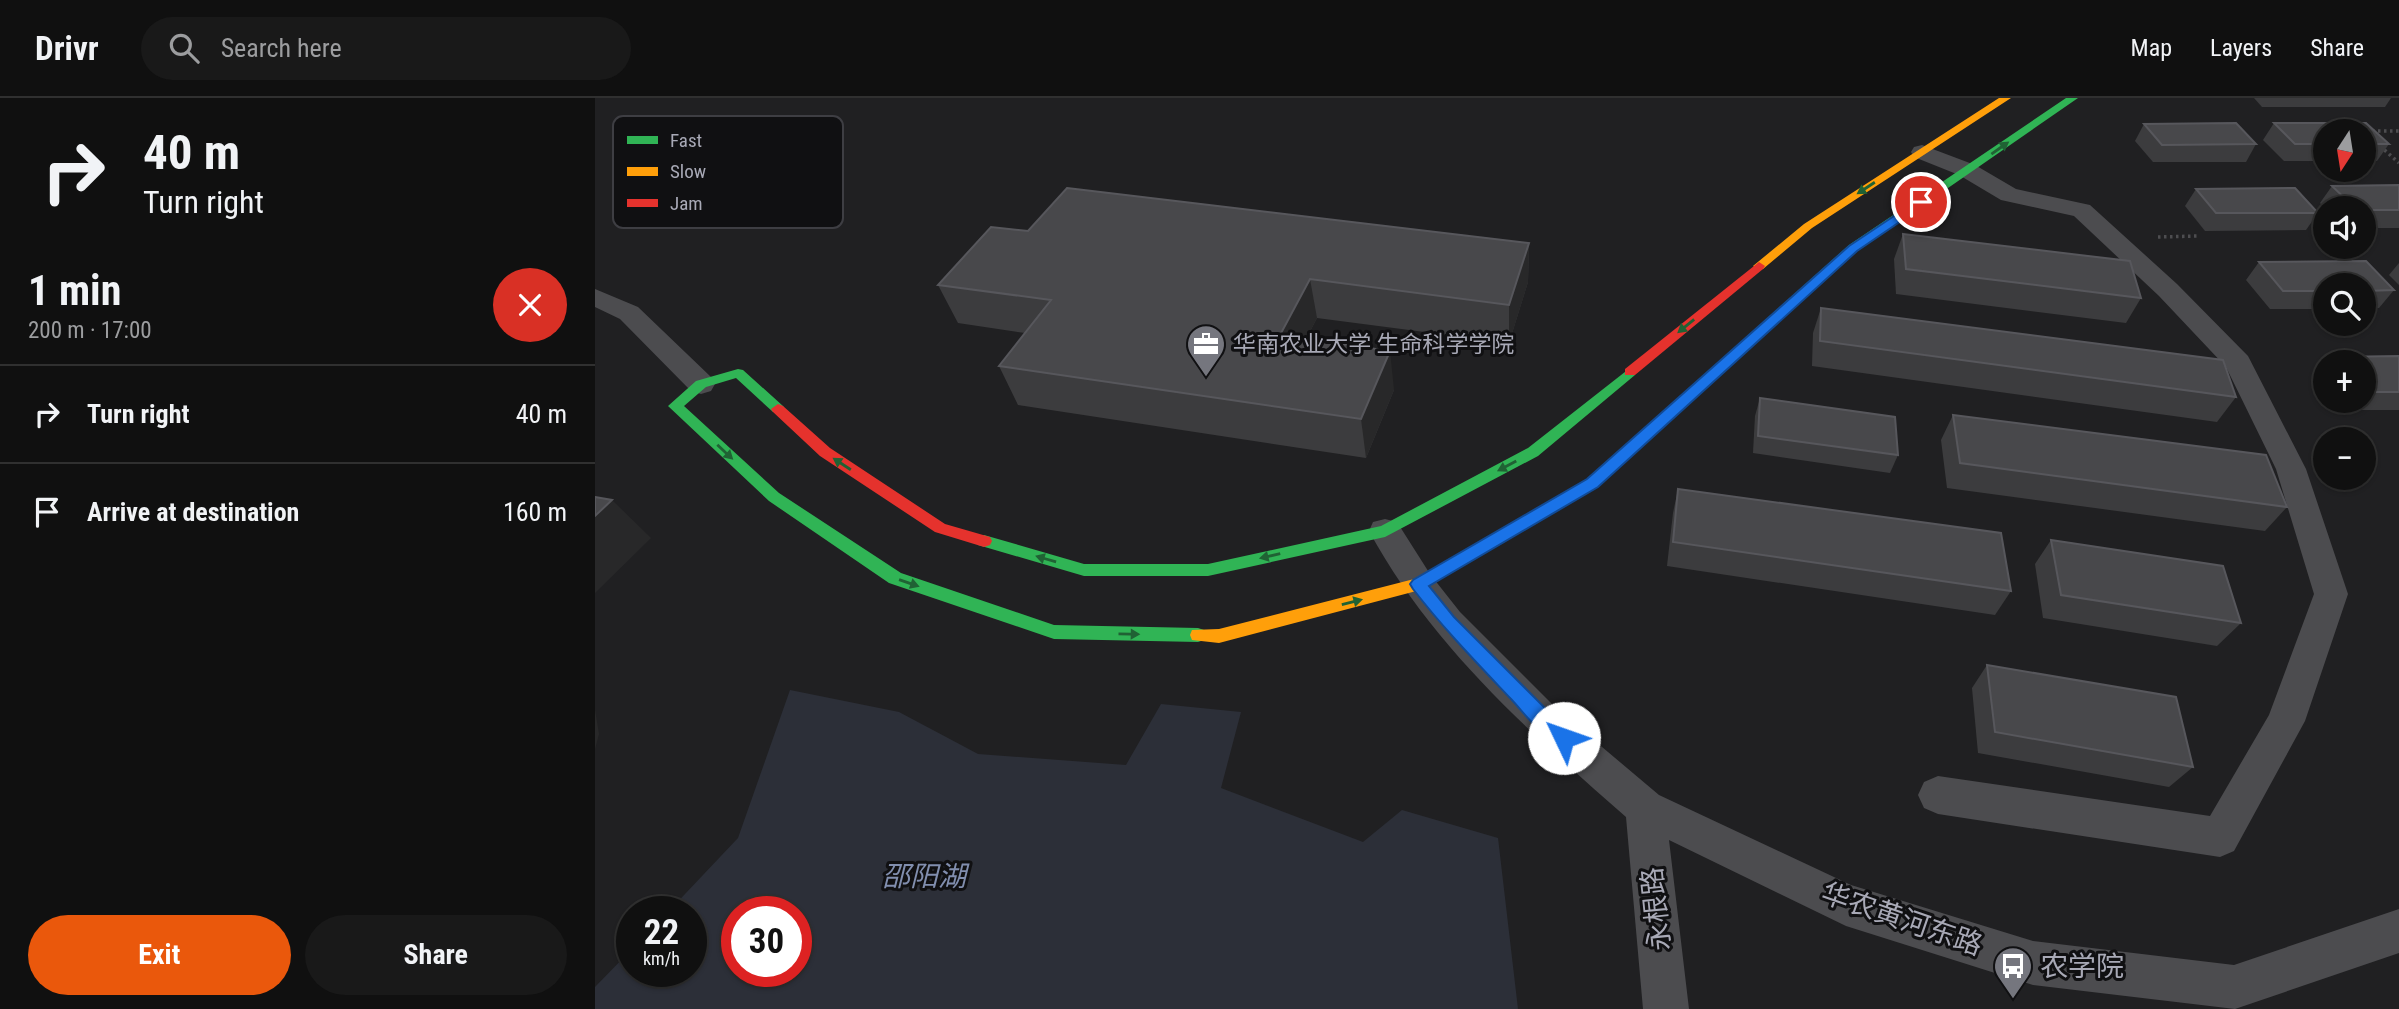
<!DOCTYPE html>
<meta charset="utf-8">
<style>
body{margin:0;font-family:"Roboto Condensed","Noto Sans SC",sans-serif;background:#191919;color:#f1f3f6;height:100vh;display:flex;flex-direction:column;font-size:26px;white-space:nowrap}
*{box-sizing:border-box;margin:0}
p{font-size:23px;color:#9c9d9f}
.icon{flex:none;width:38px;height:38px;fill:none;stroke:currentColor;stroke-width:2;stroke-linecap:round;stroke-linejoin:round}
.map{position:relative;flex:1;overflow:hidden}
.drawer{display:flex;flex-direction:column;background:#101010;width:595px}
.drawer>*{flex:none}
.top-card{background:#101010;color:#f1f3f6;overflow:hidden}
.needle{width:46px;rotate:192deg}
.controls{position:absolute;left:1718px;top:21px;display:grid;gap:14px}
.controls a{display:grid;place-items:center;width:63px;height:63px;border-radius:50%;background:#101010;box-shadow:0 2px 5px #0004,0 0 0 2px #303030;font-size:35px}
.speed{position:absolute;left:21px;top:798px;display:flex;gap:14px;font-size:35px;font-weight:700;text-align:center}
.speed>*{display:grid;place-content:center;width:91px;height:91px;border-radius:50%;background:#101010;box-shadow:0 2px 5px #0004,0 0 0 2px #303030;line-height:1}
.speed small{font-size:18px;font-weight:400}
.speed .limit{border:10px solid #d22;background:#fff;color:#111}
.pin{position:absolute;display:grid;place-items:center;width:60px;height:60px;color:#fff;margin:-30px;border:4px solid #fff;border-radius:50%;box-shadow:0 2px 7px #0007}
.me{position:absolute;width:77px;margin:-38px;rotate:312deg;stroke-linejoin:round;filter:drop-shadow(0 0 5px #0008)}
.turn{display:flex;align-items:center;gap:24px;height:147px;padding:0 28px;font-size:32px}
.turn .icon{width:91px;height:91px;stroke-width:2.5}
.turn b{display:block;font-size:49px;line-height:60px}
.round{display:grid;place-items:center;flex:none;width:74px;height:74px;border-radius:37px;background:#191919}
.head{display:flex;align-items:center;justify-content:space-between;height:119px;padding:0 28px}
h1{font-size:42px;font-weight:700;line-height:52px}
.primary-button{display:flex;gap:14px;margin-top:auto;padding:14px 28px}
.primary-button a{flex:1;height:80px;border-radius:42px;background:#ea580c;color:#fff;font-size:28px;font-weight:700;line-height:80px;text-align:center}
.primary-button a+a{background:#191919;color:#f1f3f6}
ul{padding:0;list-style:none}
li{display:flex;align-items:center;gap:21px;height:98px;padding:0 28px;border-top:2px solid #303030}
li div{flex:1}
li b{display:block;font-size:26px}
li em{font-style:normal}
header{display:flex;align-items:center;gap:42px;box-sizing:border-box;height:98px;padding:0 35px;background:#101010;border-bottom:2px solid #303030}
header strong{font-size:33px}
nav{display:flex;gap:38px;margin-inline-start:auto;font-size:24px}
.search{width:490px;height:63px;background:#191919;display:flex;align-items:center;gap:18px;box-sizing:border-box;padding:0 24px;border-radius:38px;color:#9c9d9f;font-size:26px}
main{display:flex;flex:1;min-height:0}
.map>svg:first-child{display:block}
.built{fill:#202022;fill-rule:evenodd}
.water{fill:#2c2f38;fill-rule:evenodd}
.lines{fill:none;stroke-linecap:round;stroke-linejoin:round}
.path{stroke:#4d4d50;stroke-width:3.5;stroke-dasharray:2.5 3.5;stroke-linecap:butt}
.street{fill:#4c4c4f;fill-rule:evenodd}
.fast{fill:#30b455;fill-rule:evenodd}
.slow{fill:#ff9f0a;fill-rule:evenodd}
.jam{fill:#e5322d;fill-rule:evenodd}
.wall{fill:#3c3c3e}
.shaded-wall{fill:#282829}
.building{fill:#48484b;stroke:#57575c;stroke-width:2}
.oneway{fill:#206234}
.route{fill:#1a73e8;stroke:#114b97;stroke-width:2}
.labels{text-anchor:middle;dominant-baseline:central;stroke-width:6;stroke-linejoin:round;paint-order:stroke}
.poi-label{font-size:23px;fill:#a8a9b6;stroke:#101012;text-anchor:start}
.near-water-label{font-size:28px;font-style:italic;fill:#818eae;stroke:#101012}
.near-street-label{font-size:28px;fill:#a8a9b6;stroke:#101012}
.near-poi-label{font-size:28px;fill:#a8a9b6;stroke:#101012;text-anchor:start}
.key{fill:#101012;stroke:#3e3e43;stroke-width:2}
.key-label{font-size:19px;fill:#a8a9b6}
</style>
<header>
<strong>Drivr</strong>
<div class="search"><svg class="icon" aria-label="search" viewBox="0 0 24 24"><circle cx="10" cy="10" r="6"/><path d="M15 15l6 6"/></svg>Search here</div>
<nav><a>Map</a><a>Layers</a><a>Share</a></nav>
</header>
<main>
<section class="drawer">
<div class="top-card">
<div class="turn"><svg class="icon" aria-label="right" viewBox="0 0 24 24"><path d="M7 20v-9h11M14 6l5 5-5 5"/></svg><div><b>40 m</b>Turn right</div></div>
</div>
<div class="head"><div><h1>1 min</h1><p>200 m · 17:00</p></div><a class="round" style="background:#d93025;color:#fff"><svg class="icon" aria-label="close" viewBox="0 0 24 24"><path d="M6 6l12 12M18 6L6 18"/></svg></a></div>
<ul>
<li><svg class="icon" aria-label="right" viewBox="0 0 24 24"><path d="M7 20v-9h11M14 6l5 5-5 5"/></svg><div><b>Turn right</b></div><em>40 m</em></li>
<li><svg class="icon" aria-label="arrive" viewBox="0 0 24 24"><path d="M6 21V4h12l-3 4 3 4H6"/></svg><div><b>Arrive at destination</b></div><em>160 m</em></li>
</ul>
<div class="primary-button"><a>Exit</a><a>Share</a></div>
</section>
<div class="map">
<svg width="1804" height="911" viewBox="0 0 1804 911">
<rect width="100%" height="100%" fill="#161616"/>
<!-- built -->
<path class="built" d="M0 0H1804V911H0ZM1731 33H1769V72H1731ZM1731 110H1769V149H1731ZM1731 187H1769V226H1731ZM1731 264H1769V303H1731ZM1731 341H1769V380H1731ZM37 814H96V873H37ZM142 814H201V873H142Z"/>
<!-- water -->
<path class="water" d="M195 592 304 614 383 656 531 667 566 606 646 614 626 690 768 744 807 712 903 740 923 911H0V889L37 851V873H96V814H73L143 740ZM142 814H201V873H142Z"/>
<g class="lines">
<!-- path -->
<g class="path">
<path d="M1777 33H1804"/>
<path d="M1785 48 1804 65"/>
<path d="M1563 139 1604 138"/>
</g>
<!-- street -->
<g class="street">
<path d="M1327 47 1380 67 1421 91 1495 107 1582 186 1653 258 1711 371 1753 496 1710 623 1639 753 1625 759 1343 716 1329 710 1323 697 1329 684 1343 678 1615 718 1674 617 1719 496 1681 371 1631 269 1564 198 1479 118 1406 102 1364 77 1319 59 1316 54 1319 49Z"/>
<path d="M0 191 43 209 116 279 120 286 116 293 106 296 96 293 25 221 0 209Z"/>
<path d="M790 421 802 424 835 476 865 514 962 611 1064 697 1256 787 1438 843 1639 867 1804 811V855L1640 911 1438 887 1251 828 1074 742 1094 911H1048L1031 719C934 634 836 547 774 433L778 424Z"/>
</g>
<!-- fast -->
<g class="fast">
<path d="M1471 0H1483L1262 153 1005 387H995L993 383 995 379 1254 147Z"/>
<path d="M1035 270 1040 271V277L943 358 790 439 613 478H489L383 447 381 443 389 437 489 466H613L786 428 933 350Z"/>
<path d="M143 271 148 272 188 308 190 311 188 314H178L141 280 111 289 89 308 184 395 306 475 459 527 603 530 609 532 611 537 609 542 603 544 459 541 294 485 174 403 73 308 101 283Z"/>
</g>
<!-- slow -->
<g class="slow">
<path d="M1404 0H1416L1217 130 1168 171 1164 172 1158 168 1209 126Z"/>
<path d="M1000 378 1005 379 1007 383 1005 387 829 491 624 545 597 542 595 537 597 532 624 531 819 481Z"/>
</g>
<!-- jam -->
<g class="jam">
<path d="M1164 164 1170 168 1168 171 1040 277H1030V271Z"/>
<path d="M183 306 188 308 235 350 350 426 395 439 397 443 395 447 389 449 340 434 225 358 178 314 176 311Z"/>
</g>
</g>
<!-- wall -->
<g class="wall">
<path d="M1659 0H1796L1790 9H1667Z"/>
<path d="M1679 25H1771L1794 46 1782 63H1769V33H1731V63H1689L1668 42Z"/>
<path d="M1549 26 1661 46 1651 64H1558L1540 43Z"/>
<path d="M1804 87V130H1769V110L1731 111 1725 105 1737 88Z"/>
<path d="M1601 91 1723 115 1711 132 1610 133 1590 108Z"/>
<path d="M433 133 934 145 933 184 914 245 722 220 711 241 799 292 771 360 423 307 404 268 430 235 363 225 343 187Z"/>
<path d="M1308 136 1546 200 1531 225 1301 196 1299 161Z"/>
<path d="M1664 164 1799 192 1784 210H1769V187H1731V211H1675L1651 182Z"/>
<path d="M1804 165V187L1794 177Z"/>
<path d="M1226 210 1641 299 1622 324 1217 268 1218 235Z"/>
<path d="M1804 258V312H1754L1746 303H1769V264H1735L1740 259Z"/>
<path d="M1731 269V284L1725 277Z"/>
<path d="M1165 300 1303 357 1295 375 1158 355 1160 318Z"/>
<path d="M1358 317 1692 409 1670 433 1352 390 1346 342Z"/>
<path d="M1083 391 1416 493 1400 517 1072 468 1078 415Z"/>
<path d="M1456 442 1646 525 1622 548 1448 520 1440 466Z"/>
<path d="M1392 567 1598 669 1574 689 1383 655 1377 590Z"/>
</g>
<!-- shaded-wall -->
<g class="shaded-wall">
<path d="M934 145 933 184 914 245V207Z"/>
<path d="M715 181 722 220 693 276 685 237Z"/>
<path d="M795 253 799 292 771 360 766 321Z"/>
<path d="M17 402 56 440 0 495V418Z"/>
<path d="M0 612 4 636 0 651Z"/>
</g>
<!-- building -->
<g class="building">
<path d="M1641 25 1661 46 1567 47 1549 26Z"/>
<path d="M1679 25H1771L1794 46H1769V33H1731V46H1700Z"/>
<path d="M1804 87V112H1769V110H1760L1737 88Z"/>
<path d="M472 90 934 145 914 207 715 181 685 237 795 253 766 321 404 268 456 202 343 187 396 129 433 133Z"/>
<path d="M1700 90 1723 115H1621L1601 91Z"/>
<path d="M1308 136 1535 163 1546 200 1311 171Z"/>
<path d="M1771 163 1799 192 1769 193V187H1731V193H1688L1664 164Z"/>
<path d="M1226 210 1628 262 1641 299 1225 243Z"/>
<path d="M1804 258V294H1770L1769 264H1744L1740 259Z"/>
<path d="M1165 300 1300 319 1303 357 1163 338Z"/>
<path d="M1358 317 1671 357 1692 409 1365 365Z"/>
<path d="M1083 391 1406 435 1416 493 1078 444Z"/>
<path d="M0 399 17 402 0 418Z"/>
<path d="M1456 442 1628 468 1646 525 1466 497Z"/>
<path d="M1392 567 1581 599 1598 669 1400 634Z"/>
</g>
<!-- one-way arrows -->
<defs><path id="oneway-solid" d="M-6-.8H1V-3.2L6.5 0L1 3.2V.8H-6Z" transform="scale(1.75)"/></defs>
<g class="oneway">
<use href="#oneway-solid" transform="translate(1405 50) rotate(-35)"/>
<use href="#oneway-solid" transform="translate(1271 90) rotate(147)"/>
<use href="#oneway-solid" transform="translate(1091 228) rotate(141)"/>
<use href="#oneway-solid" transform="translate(130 354) rotate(43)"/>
<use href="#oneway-solid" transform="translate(247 366) rotate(-147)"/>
<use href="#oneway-solid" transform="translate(912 368) rotate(152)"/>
<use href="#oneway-solid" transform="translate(675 458) rotate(167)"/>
<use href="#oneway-solid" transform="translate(451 461) rotate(-164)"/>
<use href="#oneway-solid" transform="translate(314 485) rotate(19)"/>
<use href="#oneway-solid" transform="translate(757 504) rotate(-14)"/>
<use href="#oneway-solid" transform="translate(534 536) rotate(1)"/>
</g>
<!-- route -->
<path class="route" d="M1326 100 1332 104 1331 106 1262 153 1003 389 834 488 859 519 975 635 978 640 975 646 969 649C948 641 931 617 916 601 882 565 848 530 818 491L815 486 818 482 992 381 1254 148Z"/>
<!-- icons -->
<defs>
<symbol id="office-pin" viewBox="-11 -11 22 30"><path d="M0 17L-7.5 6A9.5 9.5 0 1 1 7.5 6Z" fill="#75767e" stroke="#101012"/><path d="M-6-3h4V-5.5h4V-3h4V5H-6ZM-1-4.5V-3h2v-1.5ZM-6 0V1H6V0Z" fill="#fff"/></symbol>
<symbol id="bus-pin" viewBox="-11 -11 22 30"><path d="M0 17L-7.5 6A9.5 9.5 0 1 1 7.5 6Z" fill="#75767e" stroke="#101012"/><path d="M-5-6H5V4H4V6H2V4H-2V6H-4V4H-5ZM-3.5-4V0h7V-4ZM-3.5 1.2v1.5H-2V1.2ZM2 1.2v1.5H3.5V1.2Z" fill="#fff"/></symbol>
</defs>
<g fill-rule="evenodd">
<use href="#office-pin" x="589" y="224" width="44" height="60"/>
<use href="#bus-pin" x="1396" y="846" width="44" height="60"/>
</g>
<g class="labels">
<!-- poi labels -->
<g class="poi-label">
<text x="638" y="246">华南农业大学 生命科学学院</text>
</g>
<!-- near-water labels -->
<g class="near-water-label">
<text x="329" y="778">邵阳湖</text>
</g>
<!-- near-street labels -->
<g class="near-street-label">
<text transform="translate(1061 811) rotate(-96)">永根路</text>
<text transform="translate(1307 821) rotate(19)">华农黄河东路</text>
</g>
<!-- near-poi labels -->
<g class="near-poi-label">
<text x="1445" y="868">农学院</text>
</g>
</g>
<!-- legend -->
<rect x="18" y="18" width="230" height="112" rx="10" class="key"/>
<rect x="32" y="38" width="31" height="8" fill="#30b455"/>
<rect x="32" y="69" width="31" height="9" fill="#ff9f0a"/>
<rect x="32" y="101" width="31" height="8" fill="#e5322d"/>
<g class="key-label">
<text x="75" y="49">Fast</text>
<text x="75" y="80">Slow</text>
<text x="75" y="112">Jam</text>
</g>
</svg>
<div class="controls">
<a><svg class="needle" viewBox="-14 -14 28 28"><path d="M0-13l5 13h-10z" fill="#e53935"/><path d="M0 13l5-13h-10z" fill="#9c9d9f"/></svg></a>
<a><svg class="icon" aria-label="sound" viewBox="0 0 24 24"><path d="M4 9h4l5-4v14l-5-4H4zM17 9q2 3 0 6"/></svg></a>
<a><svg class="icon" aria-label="search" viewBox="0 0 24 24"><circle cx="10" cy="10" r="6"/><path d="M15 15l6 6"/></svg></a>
<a>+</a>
<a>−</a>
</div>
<div class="speed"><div>22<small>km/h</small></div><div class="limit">30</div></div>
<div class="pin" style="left:1326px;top:104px;background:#d93025"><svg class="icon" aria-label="arrive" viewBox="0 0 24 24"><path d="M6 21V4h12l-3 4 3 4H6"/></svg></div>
<svg class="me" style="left:969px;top:640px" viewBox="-20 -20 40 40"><circle r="19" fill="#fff"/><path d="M0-13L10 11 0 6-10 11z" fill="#1a73e8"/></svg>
</div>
</main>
